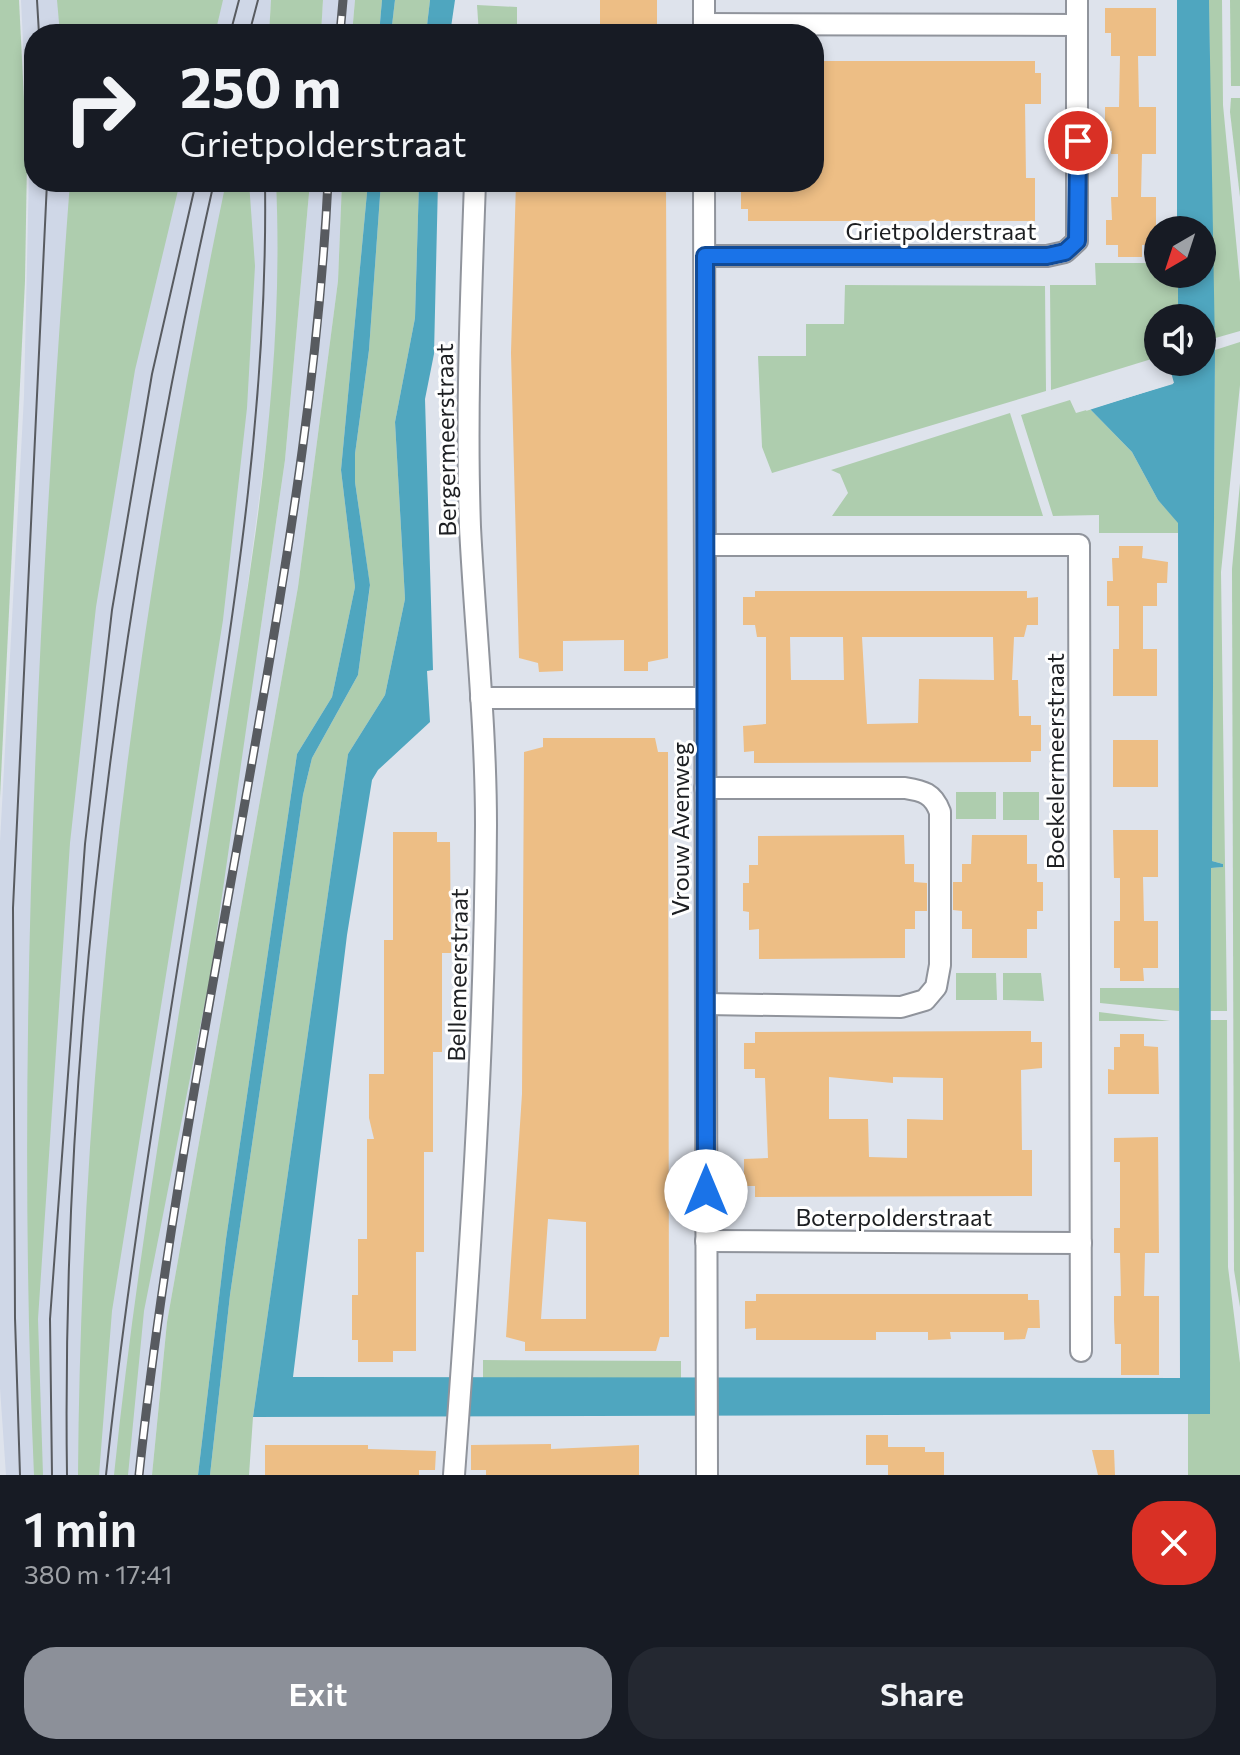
<!DOCTYPE html>
<meta charset="utf-8">
<style>
body{margin:0;font-family:Commissioner,sans-serif;background:#242831;color:#f1f3f6;height:100vh;display:flex;flex-direction:column;font-size:30px;white-space:nowrap}
*{box-sizing:border-box;margin:0}
p{font-size:26px;color:#9ea1a6}
.icon{flex:none;width:44px;height:44px;fill:none;stroke:currentColor;stroke-width:2;stroke-linecap:round;stroke-linejoin:round}
.map{position:relative;height:1475px;overflow:hidden}
.side{display:flex;flex-direction:column;background:#171b24;flex:1}
.side>*{flex:none}
.top-card{position:absolute;left:24px;top:24px;width:800px;height:168px;border-radius:32px;box-shadow:0 4px 12px #0003;background:#171b24;color:#f1f3f6;overflow:hidden}
.needle{width:52px;rotate:219deg}
.tools{position:absolute;left:1144px;top:216px;display:grid;gap:16px}
.tools a{display:grid;place-items:center;width:72px;height:72px;border-radius:50%;background:#171b24;box-shadow:0 4px 12px #0003;font-size:40px}
.pin{position:absolute;display:grid;place-items:center;width:68px;height:68px;color:#fff;margin:-34px;border:4px solid #fff;border-radius:50%;box-shadow:0 2px 8px #0007}
.me{position:absolute;width:88px;margin:-44px;rotate:0deg;stroke-linejoin:round;filter:drop-shadow(0 0 6px #0008)}
.turn{display:flex;align-items:center;gap:28px;height:168px;padding:0 24px;font-size:36px}
.turn .icon{width:104px;height:104px;stroke-width:2.5}
.turn b{display:block;font-size:56px;line-height:68px}
.round{display:grid;place-items:center;flex:none;width:84px;height:84px;border-radius:32px;background:#242831}
.summary{display:flex;align-items:center;justify-content:space-between;height:136px;padding:0 24px}
h1{font-size:48px;font-weight:600;line-height:60px}
.primary-button{display:flex;gap:16px;margin-top:auto;padding:16px 24px}
.primary-button a{flex:1;height:92px;border-radius:32px;background:#8c9099;color:#fff;font-size:32px;font-weight:600;line-height:92px;text-align:center}
.primary-button a+a{background:#242831;color:#f1f3f6}
.map>svg:first-child{display:block}
.built{fill:#cfd7e7}
.green{fill:#aecdae}
.water{fill:#4fa6bf}
.pier{fill:#dee3ec}
.building{fill:#edbe85;fill-rule:evenodd}
.lines{fill:none;stroke-linecap:round;stroke-linejoin:round}
.street-casing{stroke:#90949c;stroke-width:24}
.street{stroke:#fff;stroke-width:20}
.tram{stroke:#585b60;stroke-width:2}
.rail-casing{stroke:#585b60;stroke-width:9}
.rail{stroke:#fff;stroke-width:6;stroke-dasharray:18;stroke-linecap:butt}
.route-casing{stroke:#114b97;stroke-width:20}
.route{stroke:#1a73e8;stroke-width:14}
.labels{text-anchor:middle;dominant-baseline:central;stroke-width:6;stroke-linejoin:round;paint-order:stroke}
.street-label{font-size:24px;fill:#1d1f22;stroke:#fff}
</style>
<div class="map">
<svg width="1240" height="1475" viewBox="0 0 1240 1475">
<rect width="100%" height="100%" fill="#dee3ec"/>
<!-- built -->
<g class="built">
<path d="M21 0H271L269 34H34V182H276L280 263 271 409 242 628 260 633 285 460 310 182H342L338 281 298 587 167 1322 152 1475H6L0 1388V842L24 396 29 170Z"/>
<path d="M323 0H355L352 34H321Z"/>
</g>
<!-- green -->
<g class="green">
<path d="M0 0H19L27 160 25 281 0 798Z"/>
<path d="M57 0H223L215 34H60Z"/>
<path d="M271 0H323L321 34H269Z"/>
<path d="M355 0H382L379 34H352Z"/>
<path d="M395 0H430L426 34H391Z"/>
<path d="M1209 0H1222L1223 105 1240 282V331L1212 339Z"/>
<path d="M1230 0H1240V86H1231Z"/>
<path d="M477 5 517 7V34H479Z"/>
<path d="M1231 98H1240V197L1230 112Z"/>
<path d="M70 182H180L135 370 96 607 70 843 38 1319 43 1475H34C15 1045 38 611 70 182Z"/>
<path d="M226 182H249L255 266 247 408 223 620 112 1311 99 1475H78C81 1040 137 608 226 182Z"/>
<path d="M276 182H310L285 460 260 633 211 972 144 1311 128 1475H114C139 1234 183 995 221 755 252 565 285 375 276 182Z"/>
<path d="M342 182H368L341 470 355 587 332 697 297 754 226 1239 198 1475H152L167 1322 298 587 338 281Z"/>
<path d="M381 182H419L415 318 395 422 405 599 385 695 348 754 253 1417 249 1475H210L230 1295 303 795 312 758 358 675 370 586 355 482V454L369 350Z"/>
<path d="M1095 263H1158V274H1178V318H1158V357L1051 390 1050 285H1096Z"/>
<path d="M845 285 1045 286 1046 391 772 473 762 447 758 356H806V324H844Z"/>
<path d="M1240 342V385L1221 572 1227 1011H1209L1211 868 1222 867 1223 864 1212 861 1215 350Z"/>
<path d="M1070 400 1076 413 1090 409 1132 452 1158 500 1178 522V533H1099V515L1053 516 1021 415Z"/>
<path d="M1010 413 1043 516H832L848 493 840 474 831 470Z"/>
<path d="M1240 483V1307L1234 1270 1232 569Z"/>
<rect x="956" y="792" width="40" height="27"/>
<rect x="1003" y="792" width="36" height="28"/>
<path d="M956 973H996L997 1000H956Z"/>
<path d="M1003 973H1041L1044 1001 1003 1000Z"/>
<path d="M1100 988H1179V1011L1100 1003Z"/>
<path d="M1099 1012 1170 1021H1099Z"/>
<path d="M1209 1020H1227L1228 1267 1240 1363V1475H1188V1414L1210 1413Z"/>
<path d="M483 1360 681 1361V1378H483Z"/>
</g>
<!-- water -->
<g class="water">
<path d="M382 0H395L391 34H379Z"/>
<path d="M430 0H455L450 34H426Z"/>
<path d="M1177 0H1209L1215 350 1212 861 1223 864V867L1211 868 1210 1414 253 1417 348 754 385 695 405 599 395 422 415 318 419 182H438L434 354 425 399 433 670 427 671 430 722 378 770 372 780 347 935 293 1377 1180 1378 1178 523 1158 500 1132 452 1090 409 1173 384 1168 362H1202V318H1178V274H1202V230H1177Z"/>
<path d="M368 182H381L369 350 355 454V482L370 585 358 675 312 758 303 795 230 1295 210 1475H198L226 1239 297 754 332 697 355 587 341 470Z"/>
</g>
<!-- pier -->
<path class="pier" d="M1169 365 1174 383 1086 411 1088 406 1169 381 1165 366Z"/>
<!-- building -->
<g class="building">
<rect x="600" y="0" width="57" height="34"/>
<path d="M1105 8H1156V56H1138L1139 107H1156V154H1142L1141 197H1156V244L1142 245V257H1118V245H1106V220H1112L1111 197H1118V154H1111L1112 131H1105V107H1119L1120 56H1111V33H1105Z"/>
<path d="M814 61H1035V73H1041V104H1025L1026 178H1035V221H748V209H741V182H814Z"/>
<path d="M516 182H666L668 658 648 662V671H624V640L563 641V671L539 672 538 663 519 658 511 353Z"/>
<path d="M1119 546H1143L1142 558 1168 562 1167 583H1157V606H1143V649H1157V696H1113V649H1119V606H1107V581H1113L1112 558H1119Z"/>
<path d="M755 591H1027V598L1038 597V625H1027L1024 637H1014L1012 680H1018L1019 716H1031V725H1041V751H1031V762L754 763V751L744 752 743 726 766 724V637H757L755 625H743V597H755ZM790 637H843L844 680H791ZM862 637H993L994 680 919 679 918 723 867 724Z"/>
<path d="M543 738H655L658 752H668L669 1337H660L656 1351H525V1342L506 1337 522 1094 524 752 543 747ZM548 1219 586 1222V1319H541Z"/>
<rect x="1113" y="740" width="45" height="47"/>
<path d="M1113 830H1158V877H1143L1144 921H1158V968H1143L1144 981H1120V968H1114V921H1120V878H1114Z"/>
<path d="M393 832H437V842H450L451 953H442V1052H433V1152H424V1252H416V1351H393V1362H358V1340H352V1295H358V1239H367V1139H374L369 1118V1074H384V940H393Z"/>
<path d="M904 835 905 864H914V882L927 883V911H915V929H905V958L759 959V929L749 930V912L743 911V883H749V865H758V836Z"/>
<path d="M972 835H1027V864H1037V882H1043V911H1037V929H1027V958H972V929H962V911L953 910V882H962V864H971Z"/>
<path d="M1031 1031V1042H1042V1068L1021 1070 1022 1150H1032V1196L755 1197V1186H744V1159L768 1158 765 1078H755V1069H744V1043H755V1032ZM829 1077 893 1083V1077L943 1078V1120L907 1119V1158L869 1157 868 1119H829Z"/>
<path d="M1120 1034H1144V1046L1158 1047 1159 1094H1108V1069L1114 1070V1047H1120Z"/>
<path d="M1158 1137 1159 1253H1145L1144 1296H1159V1375H1121V1344H1115L1114 1320V1296H1121L1120 1253H1114V1228H1120V1162H1114V1138Z"/>
<path d="M756 1294H1028V1300H1039L1040 1328H1028L1025 1339 1004 1340V1332H950L951 1339 928 1340V1332H876V1340H756V1328L745 1329V1301H756Z"/>
<rect x="866" y="1435" width="22" height="30"/>
<path d="M551 1444V1449L639 1445V1475H486V1470H471V1445Z"/>
<path d="M265 1445H368V1449L436 1451 435 1470H419V1475H265Z"/>
<path d="M888 1447H925V1452H944V1475H888Z"/>
<path d="M1092 1450H1114L1115 1475H1098Z"/>
</g>
<g class="lines">
<defs>
<g id="street">
<path d="M704 0V34"/>
<path d="M704 24 1076 25"/>
<path d="M704 182 707 1475"/>
<path d="M705 256H1047L1065 252 1077 241V0"/>
<path d="M705 545H1079L1081 1351"/>
<path d="M481 698H705"/>
<path d="M705 788H905C923 791 933 793 940 812V965L936 987 925 1000 901 1007 706 1004"/>
<path d="M706 1241 1081 1243"/>
<path d="M454 1475C470 1258 485 1043 486 825 486 726 475 626 470 527 466 412 471 297 475 182"/>
</g>
</defs>
<!-- street casing -->
<use href="#street" class="street-casing"/>
<!-- street -->
<use href="#street" class="street"/>
<!-- tram -->
<g class="tram">
<path d="M37 0 39 34"/>
<path d="M230 34 239 0"/>
<path d="M249 34 258 0"/>
<path d="M20 1475 15 1318 13 908 47 182"/>
<path d="M52 1475 50 1319 85 844 112 610 152 374 196 182"/>
<path d="M67 1475C61 1042 119 604 214 182"/>
<path d="M106 1475C130 1249 169 1025 204 801 237 595 268 390 265 182"/>
</g>
<defs>
<g id="rail">
<path d="M340 34 343 0"/>
<path d="M139 1475C166 1220 217 968 260 716 291 538 319 363 328 182"/>
</g>
</defs>
<!-- rail casing -->
<use href="#rail" class="rail-casing"/>
<!-- rail -->
<use href="#rail" class="rail"/>
</g>
<g class="lines">
<defs>
<path id="route" d="M706 1191 705 256H1047L1065 252 1077 241 1078 141"/>
</defs>
<!-- route casing -->
<use href="#route" class="route-casing"/>
<!-- route -->
<use href="#route" class="route"/>
</g>
<g class="labels">
<!-- street labels -->
<g class="street-label">
<text x="941" y="230">Grietpolderstraat</text>
<text transform="translate(445 440) rotate(-91)">Bergermeerstraat</text>
<text transform="translate(1054 761) rotate(-90)">Boekelermeerstraat</text>
<text transform="translate(679 829) rotate(-90)">Vrouw Avenweg</text>
<text transform="translate(457 975) rotate(-89)">Bellemeerstraat</text>
<text x="894" y="1216">Boterpolderstraat</text>
</g>
</g>
</svg>
<div class="tools">
<a><svg class="needle" viewBox="-14 -14 28 28"><path d="M0-13l5 13h-10z" fill="#e53935"/><path d="M0 13l5-13h-10z" fill="#9ea1a6"/></svg></a>
<a><svg class="icon" aria-label="sound" viewBox="0 0 24 24"><path d="M4 9h4l5-4v14l-5-4H4zM17 9q2 3 0 6"/></svg></a>
</div>
<div class="pin" style="left:1078px;top:141px;background:#d93025"><svg class="icon" aria-label="arrive" viewBox="0 0 24 24"><path d="M6 21V4h12l-3 4 3 4H6"/></svg></div>
<svg class="me" style="left:706px;top:1191px" viewBox="-20 -20 40 40"><circle r="19" fill="#fff"/><path d="M0-13L10 11 0 6-10 11z" fill="#1a73e8"/></svg>
<div class="top-card">
<div class="turn"><svg class="icon" aria-label="right" viewBox="0 0 24 24"><path d="M7 20v-9h11M14 6l5 5-5 5"/></svg><div><b>250 m</b>Grietpolderstraat</div></div>
</div>
</div>
<section class="side">
<div class="summary"><div><h1>1 min</h1><p>380 m · 17:41</p></div><a class="round" style="background:#d93025;color:#fff"><svg class="icon" aria-label="close" viewBox="0 0 24 24"><path d="M6 6l12 12M18 6L6 18"/></svg></a></div>
<div class="primary-button"><a>Exit</a><a>Share</a></div>
</section>
